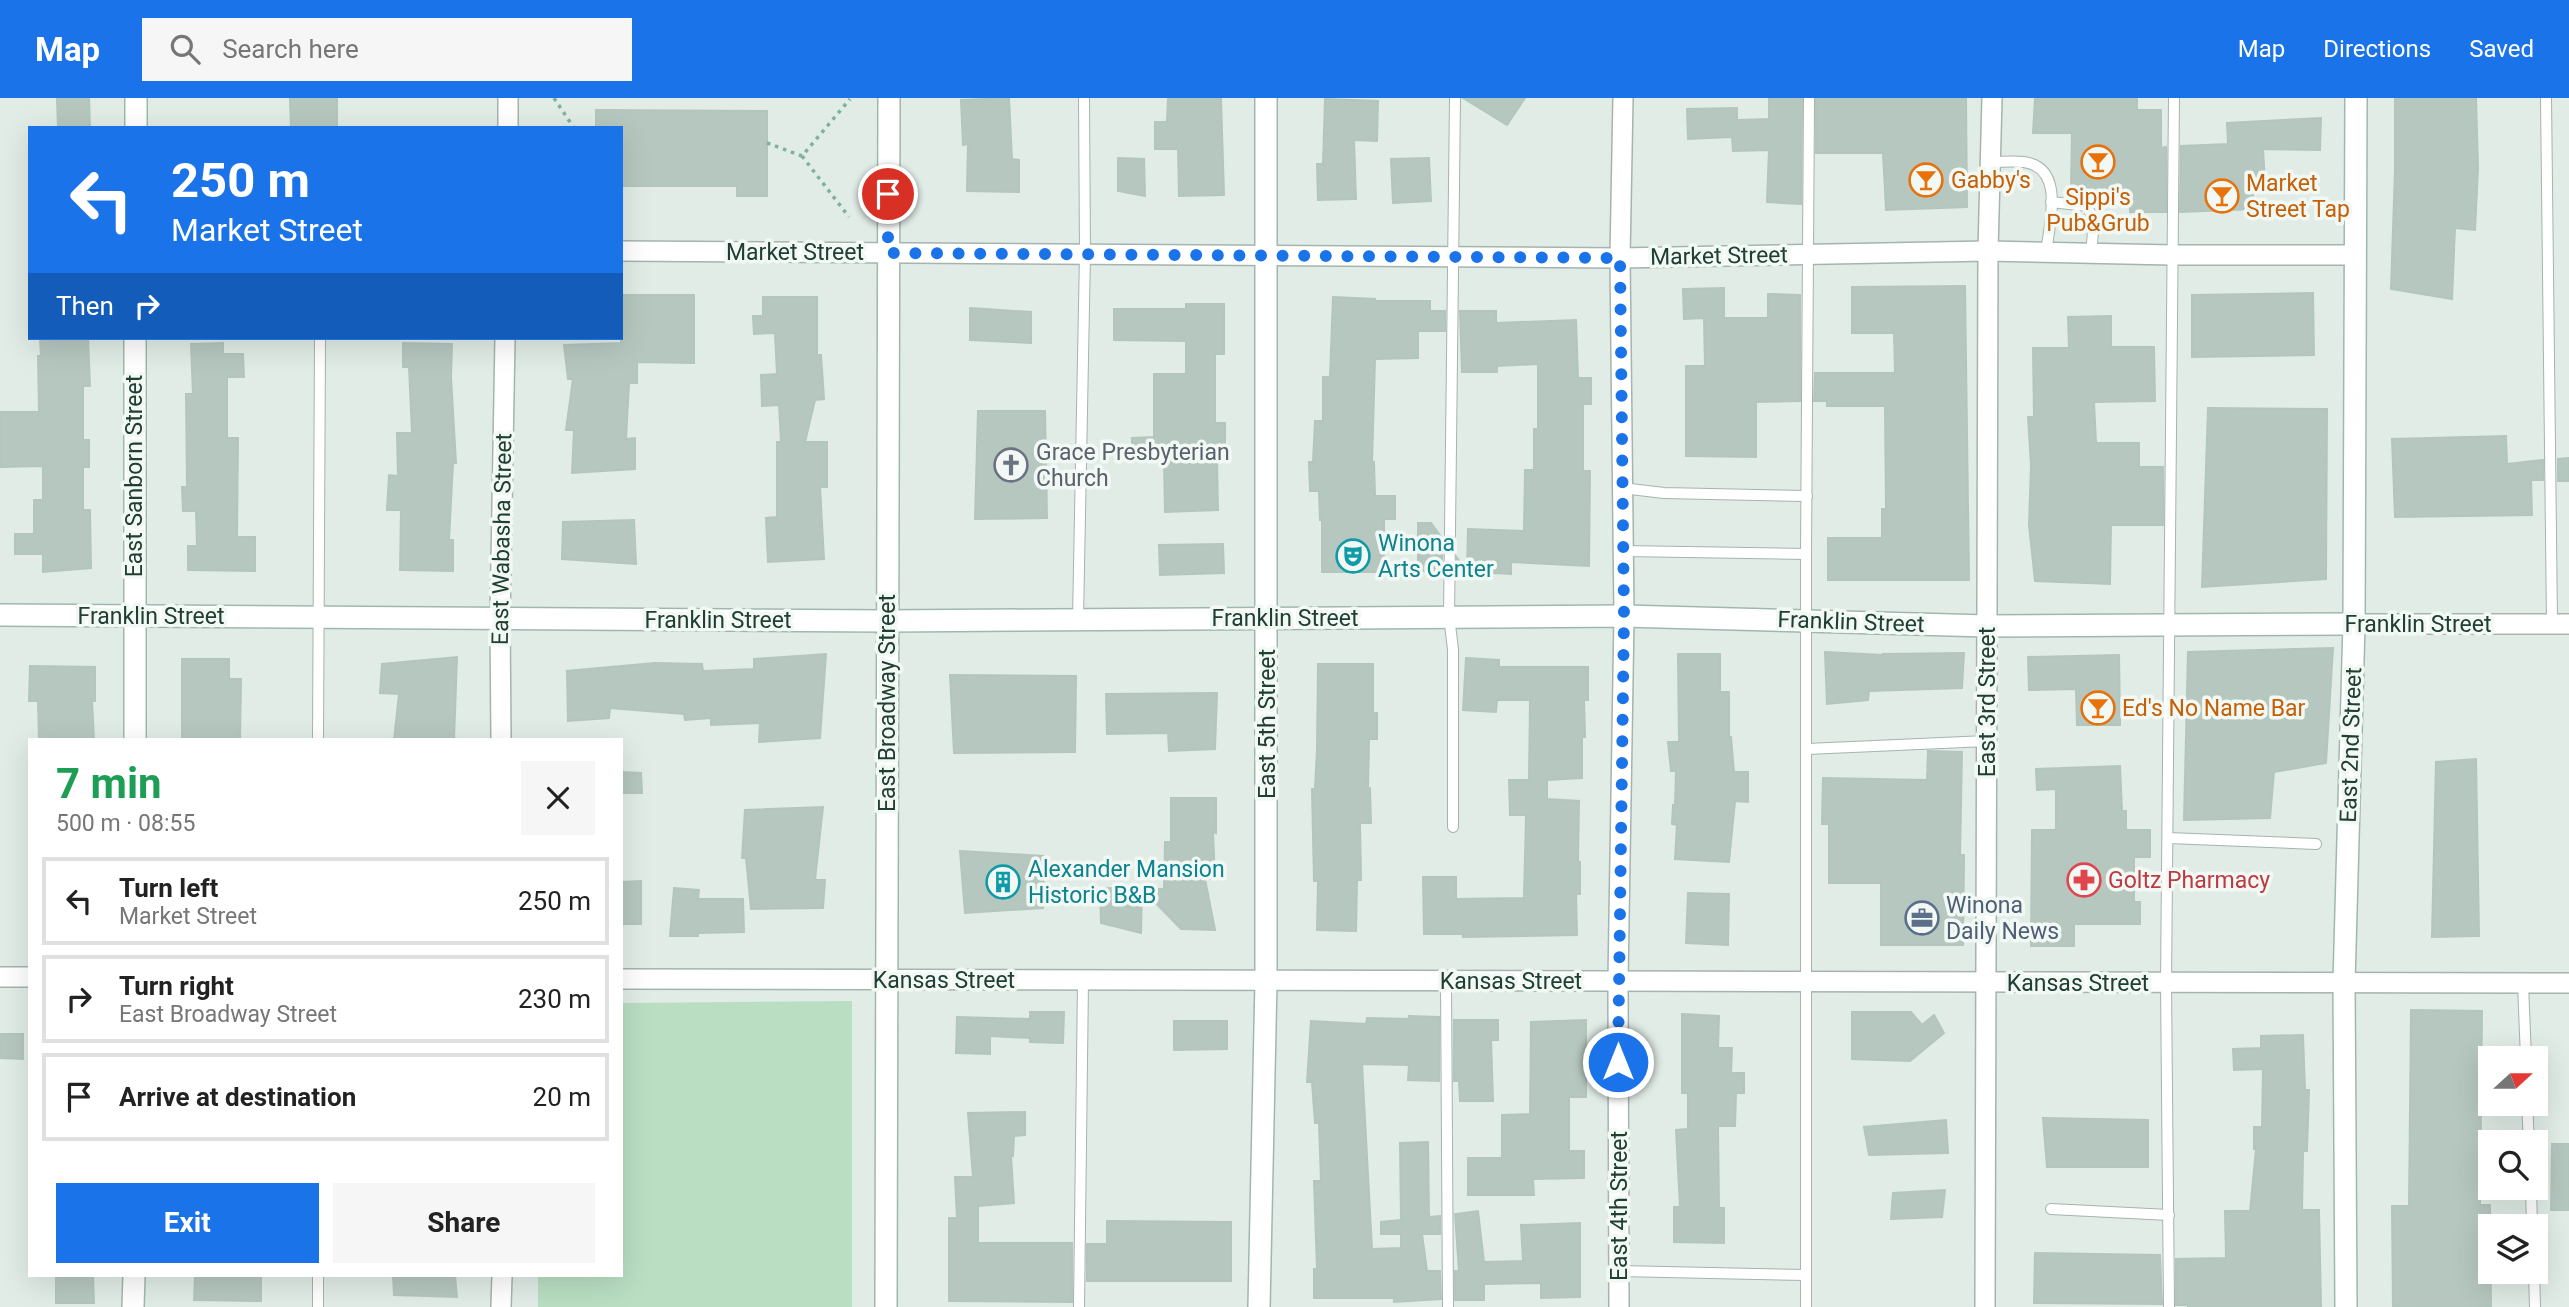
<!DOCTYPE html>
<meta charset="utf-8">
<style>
body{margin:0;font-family:Roboto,sans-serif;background:#f6f6f6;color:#222;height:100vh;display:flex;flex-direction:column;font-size:26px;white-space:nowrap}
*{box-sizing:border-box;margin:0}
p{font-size:23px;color:#767676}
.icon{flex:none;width:38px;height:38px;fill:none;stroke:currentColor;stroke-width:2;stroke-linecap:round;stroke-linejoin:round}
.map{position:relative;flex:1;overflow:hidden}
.side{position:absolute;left:28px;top:640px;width:595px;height:539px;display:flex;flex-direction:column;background:#fff;border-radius:0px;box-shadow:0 7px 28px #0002}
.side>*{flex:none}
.guide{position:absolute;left:28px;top:28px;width:595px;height:214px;border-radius:0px;box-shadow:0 7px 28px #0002;background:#1a73e8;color:#fff;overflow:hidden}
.needle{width:46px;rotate:69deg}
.fabs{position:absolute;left:2478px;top:948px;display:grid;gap:14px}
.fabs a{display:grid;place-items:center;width:70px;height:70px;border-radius:0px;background:#fff;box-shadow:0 7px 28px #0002;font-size:35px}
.pin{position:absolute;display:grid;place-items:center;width:60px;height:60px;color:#fff;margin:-30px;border:4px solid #fff;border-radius:50%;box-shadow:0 2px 7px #0007}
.me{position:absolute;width:77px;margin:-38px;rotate:0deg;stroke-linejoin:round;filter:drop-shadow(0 0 5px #0008)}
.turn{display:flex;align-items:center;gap:24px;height:147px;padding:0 28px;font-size:32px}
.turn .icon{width:91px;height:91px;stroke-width:2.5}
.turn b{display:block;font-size:49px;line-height:60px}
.then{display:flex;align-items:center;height:66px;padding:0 28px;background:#0003;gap:14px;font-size:26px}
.round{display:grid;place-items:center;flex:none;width:74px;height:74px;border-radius:0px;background:#f6f6f6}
.overview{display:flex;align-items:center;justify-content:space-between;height:119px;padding:0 28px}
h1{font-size:42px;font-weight:700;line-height:52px;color:#1e9e55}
.primary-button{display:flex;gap:14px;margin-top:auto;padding:14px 28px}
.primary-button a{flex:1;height:80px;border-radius:0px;background:#1a73e8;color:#fff;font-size:28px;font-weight:700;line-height:80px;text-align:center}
.primary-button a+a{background:#f6f6f6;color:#222}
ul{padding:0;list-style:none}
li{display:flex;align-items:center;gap:21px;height:88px;margin:0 14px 10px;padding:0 14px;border:4px solid #e0e0e0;border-radius:0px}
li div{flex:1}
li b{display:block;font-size:26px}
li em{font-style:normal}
header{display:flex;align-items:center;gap:42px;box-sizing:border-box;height:98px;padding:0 35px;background:#1a73e8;color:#fff}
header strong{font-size:33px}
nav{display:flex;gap:38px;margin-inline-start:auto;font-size:24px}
.search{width:490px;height:63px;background:#f6f6f6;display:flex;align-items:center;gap:18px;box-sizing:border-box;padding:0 24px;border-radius:0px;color:#767676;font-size:26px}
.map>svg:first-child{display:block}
.park{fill:#b9dec2}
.building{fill:#b6c7c0;stroke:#b3c6be;stroke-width:2}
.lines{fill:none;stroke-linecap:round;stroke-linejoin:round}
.lane-casing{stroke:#a4b4ae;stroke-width:12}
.street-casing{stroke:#a4b4ae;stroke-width:22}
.secondary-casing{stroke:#9fb8af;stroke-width:24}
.path{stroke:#80b1a0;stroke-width:3.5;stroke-dasharray:3.5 5;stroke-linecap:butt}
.lane{stroke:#fff;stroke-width:10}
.street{stroke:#fff;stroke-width:19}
.secondary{stroke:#fff;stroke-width:21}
.route{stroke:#1a73e8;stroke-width:12;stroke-dasharray:0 21.6}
.labels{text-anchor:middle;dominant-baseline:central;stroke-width:7;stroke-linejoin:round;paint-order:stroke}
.food-label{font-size:23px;fill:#c56008;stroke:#f2f9f5;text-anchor:start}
.street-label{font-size:23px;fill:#213e35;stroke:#f2f9f5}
.worship-label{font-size:23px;fill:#5b616d;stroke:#f2f9f5;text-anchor:start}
.culture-label{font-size:23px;fill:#0d838f;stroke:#f2f9f5;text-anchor:start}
.health-label{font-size:23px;fill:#be3a42;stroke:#f2f9f5;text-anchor:start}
.service-label{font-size:23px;fill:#4e5e75;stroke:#f2f9f5;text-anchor:start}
</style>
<header>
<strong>Map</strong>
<div class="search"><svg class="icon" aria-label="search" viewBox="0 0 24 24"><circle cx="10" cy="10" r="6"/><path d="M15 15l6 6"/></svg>Search here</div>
<nav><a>Map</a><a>Directions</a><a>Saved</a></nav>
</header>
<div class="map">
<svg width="2569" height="1209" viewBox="0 0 2569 1209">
<rect width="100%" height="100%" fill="#e1ece7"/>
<!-- park -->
<path class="park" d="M852 903V1209H538V1178H621V905Z"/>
<!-- building -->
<g class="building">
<path d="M57 0H89L90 30H58Z"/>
<path d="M290 0H337V30H291Z"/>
<path d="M1009 0 1012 61 1019 62V94L967 93 968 46 963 47 961 2Z"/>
<path d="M1168 0H1221L1224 97 1179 98 1178 51H1155V24H1167Z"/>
<path d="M1463 0H1525L1507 27Z"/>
<path d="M1769 0H1802L1801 106 1767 104 1769 52 1733 53 1732 39 1688 41 1687 11 1737 10V22L1769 21Z"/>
<path d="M1816 0H1966L1967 109 1886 112 1883 55H1816Z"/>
<path d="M2035 0H2137V12H2161V50L2166 49V114H2130V92L2071 90 2072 35H2033Z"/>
<path d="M2395 0H2476L2478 70 2475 132 2455 130 2452 201 2391 191 2395 72Z"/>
<path d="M1325 1 1378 3 1377 43 1354 42 1356 101 1318 102 1317 66H1323Z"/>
<path d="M596 12 767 13V98H737V88H621V30H596Z"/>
<path d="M2321 20 2320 52 2263 51 2265 84 2252 85 2254 111 2180 114 2181 48 2228 46 2227 25Z"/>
<path d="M1118 60 1144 61 1145 98 1118 93Z"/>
<path d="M1429 60 1431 103 1393 105 1391 61Z"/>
<path d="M1965 188 1969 482H1828V440H1882V411H1886L1885 308H1827V303H1814L1815 275H1895L1894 235H1852V189Z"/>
<path d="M1724 190V220H1768V196L1800 197V303L1756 304V359L1686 358V268H1705L1704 220 1684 221 1683 191Z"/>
<path d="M2313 195 2314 257 2192 259V197Z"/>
<path d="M621 197H694V265L637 264V285H629L626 341 635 340V371L572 375 574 332H566L573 281H568L564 247 621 245Z"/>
<path d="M763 199H817V257H821L824 301 815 302 805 344H827V389H820L824 461 768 464 766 420 777 419V344H781L779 307 762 308 761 277 777 276 775 235 754 236 753 218H763Z"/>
<path d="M1333 199 1375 201V203H1430V213H1445V233H1418V260L1375 261 1372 364H1374L1375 398H1395V421H1384V474H1322V422H1320L1319 393H1310L1309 364H1313L1315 323H1323V279H1330Z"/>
<path d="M1186 206H1224V256H1215V325H1225V362H1217L1218 412 1165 414 1164 363H1132V340L1154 339V276H1186V243L1114 242V211H1186Z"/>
<path d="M970 210 1031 214V245L970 242Z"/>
<path d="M1460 213H1496V225L1576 222 1578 280H1591V306H1583V373H1590L1589 468 1511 464V476L1457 473V460L1467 473 1468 431 1524 433 1525 372H1534V331H1538V266L1497 268V274H1462Z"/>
<path d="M2111 218V249H2154L2155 303 2094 304 2096 345H2139V369H2163V427H2111L2110 486 2035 483 2029 427 2031 367 2028 319H2034L2033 250H2069L2068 219Z"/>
<path d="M40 240H88L90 288H83V342H89V369H83V412H90L91 470 43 474V456H15V436H34V402H43V368L0 369V314H39L38 258H41Z"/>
<path d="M223 245V256H243L244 279H227V340H238L237 439H255V473L188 472V448H197L196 413H183L182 389H187L186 296H193L191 246Z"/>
<path d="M403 245 452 246 451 279 456 365H453L449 442H453V473L400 472 401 412H387L389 377 398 378 397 335H412L409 269H403Z"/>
<path d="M2208 310 2327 311 2326 481 2202 489Z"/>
<path d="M978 313H1045L1047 420 975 421Z"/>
<path d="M2506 338 2507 366 2543 362V382H2531L2532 417 2395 419 2392 341Z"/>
<path d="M2569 360V383H2558V361Z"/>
<path d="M634 422 636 466 562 461 563 424Z"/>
<path d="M1418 425H1431L1442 440V474L1418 473Z"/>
<path d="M1223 446 1224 475 1160 477 1159 447Z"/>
<path d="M2333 550 2326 665 2274 674 2270 720 2184 722 2188 554Z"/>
<path d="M1825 554 1883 557V556L1964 555 1962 590 1869 593 1868 602 1827 606Z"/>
<path d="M826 556 820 640 759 644 760 625 711 627V620L685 622 684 616 610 610 609 620 568 623 567 573 655 565 702 566 703 573 754 571V561Z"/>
<path d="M1678 556H1720V594H1729V640L1731 639 1734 674H1748V704L1735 703 1729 764 1675 761 1677 727 1672 726 1673 707H1675L1676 673H1671L1668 644H1679Z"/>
<path d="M2119 557 2120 627H2077L2076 591 2029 592 2028 559Z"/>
<path d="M457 559 454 642H394L399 596 380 595 382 566Z"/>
<path d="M1466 560 1499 562V569H1588V602H1584L1585 639H1582V680L1547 682V701L1579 703 1578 764H1580V796H1576L1577 837 1463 839V836H1424L1423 779H1456V801L1524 800 1526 717H1510L1509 682H1529L1530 602H1497L1496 614 1463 612Z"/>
<path d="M182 561H229V581H241L240 642H182Z"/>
<path d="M1318 566H1373V615H1377V641H1369L1368 690H1370L1371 725H1360L1361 782H1357L1356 833 1317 832 1318 783H1314L1312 691H1315L1317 651Z"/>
<path d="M30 568 95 569V603H92L94 642H39L38 603H29Z"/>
<path d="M950 577 1076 578 1075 654 954 655Z"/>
<path d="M1217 595 1215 651 1169 653 1168 635 1107 636 1106 596Z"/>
<path d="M1928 653 1962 654 1960 757H1964L1963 847H1881V785H1829V726H1822L1823 680 1927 682Z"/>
<path d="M2476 661 2479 838 2432 839 2436 664Z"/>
<path d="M2120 668 2122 713H2126V732H2150V759H2134V804H2140V826H2074V848H2031L2032 732H2056V691L2037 692 2036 671Z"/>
<path d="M621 674 641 675 642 695H621Z"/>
<path d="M1171 700H1216V735L1213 734 1215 781H1205L1215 832 1181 831 1142 791H1164L1165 744H1171Z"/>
<path d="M823 709 815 782H825L823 810 751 811 746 760H742L745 712Z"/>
<path d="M960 753 1044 758 1043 810 965 815Z"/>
<path d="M641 783V826H621V784Z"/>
<path d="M674 790 699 792 698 801H743L744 834 698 835V838H670Z"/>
<path d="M1100 790 1142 791 1141 835 1101 825Z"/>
<path d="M1688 795 1729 796 1728 847 1686 845Z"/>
<path d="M2411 912 2482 913 2480 1107H2490L2491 1208 2393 1209 2392 1108H2409Z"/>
<path d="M1030 914H1064L1063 945 1030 944V940L990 938V956L956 955 957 919 1030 921Z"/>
<path d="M1852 914H1911L1922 927 1934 917 1944 935 1910 963 1852 961Z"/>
<path d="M1682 916 1719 918 1718 950H1732L1731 975H1744V995H1736L1735 1028H1718L1719 1110H1724V1145L1674 1144V1109H1680L1676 1032 1688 1031V995H1682Z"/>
<path d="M1409 918 1439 919V983L1408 982 1409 967 1362 966 1372 1151 1401 1150V1136H1381V1124L1401 1122 1400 1045 1428 1044 1429 1119 1440 1118V1136H1422L1427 1173H1440L1441 1201 1394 1204V1200H1314V1171H1317L1314 1083H1321L1319 1025H1315L1312 984H1307L1311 923 1366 926 1367 920 1409 921Z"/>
<path d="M1454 922H1498V942H1491L1493 1003H1460L1459 983H1454Z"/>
<path d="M1586 922V999H1569V1053H1584V1080L1533 1081 1534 1097H1468V1060H1502V1017L1530 1016 1531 924Z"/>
<path d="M1174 923H1227V951L1174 952Z"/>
<path d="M0 936H23V961L0 960Z"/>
<path d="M2303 937 2305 992H2309L2307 1053H2303L2302 1112H2319L2321 1209H2188V1207H2176V1161L2226 1160 2225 1113H2250L2256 1051H2254V1029H2262L2263 971 2234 972 2233 951 2261 950V938Z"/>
<path d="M1025 1014V1037L1014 1038 1013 1058H1011L1014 1105 978 1108V1145H1072V1204L949 1203V1120H957L955 1079H973L968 1015Z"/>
<path d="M2043 1020 2148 1022V1069H2047Z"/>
<path d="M1946 1022 1948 1055 1869 1057 1864 1029Z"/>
<path d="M2552 1046H2569V1112H2551Z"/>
<path d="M1945 1092 1942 1119 1891 1121 1893 1095Z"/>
<path d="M1478 1113 1484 1164 1523 1163 1521 1127 1580 1125V1199L1541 1200V1185L1484 1186V1202H1455V1173H1459L1455 1116Z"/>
<path d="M1107 1123 1231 1124V1183H1087V1146H1107Z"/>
<path d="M2035 1155 2160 1157 2162 1206 2034 1205Z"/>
<path d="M56 1178H93L94 1205H56Z"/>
<path d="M195 1178H261V1203L194 1202Z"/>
<path d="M393 1178H455L457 1199 394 1197Z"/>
</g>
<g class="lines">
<defs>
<g id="lane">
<path d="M2546 0 2552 525"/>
<path d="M1990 64C2001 64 2013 63 2024 64 2066 70 2049 126 2046 155"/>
<path d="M2051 104 2087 108 2094 123 2091 156"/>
<path d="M1622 390 1664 395 1807 398"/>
<path d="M1623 453 1806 456"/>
<path d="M1078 521 1085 156 1084 0"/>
<path d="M318 642 320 240"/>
<path d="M1807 651 1987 643"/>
<path d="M1453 729V551L1449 519 1455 0"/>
<path d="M2168 740 2316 746"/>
<path d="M1446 883 1448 1209"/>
<path d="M2523 885 2526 961"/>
<path d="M2527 1006 2529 1045"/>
<path d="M2531 1090 2532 1129"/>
<path d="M2051 1111 2169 1117"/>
<path d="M1619 1173 1806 1177"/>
<path d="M2534 1174 2535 1209"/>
<path d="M318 1209V1178"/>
<path d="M1079 1209 1083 882"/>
<path d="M1806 1209V456L1809 0"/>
<path d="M2169 1209 2166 885 2174 0"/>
</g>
<g id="street">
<path d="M508 30V0"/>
<path d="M621 153 1620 160 1988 153 2172 157H2354"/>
<path d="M2354 526H2569"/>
<path d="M501 642 500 521 505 240"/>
<path d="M0 879H30"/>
<path d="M621 881 2569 885"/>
<path d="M501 1209 502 1178"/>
<path d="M1619 1209 1618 883 1624 518 1620 160 1623 0"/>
<path d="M1985 1209 1988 153 1992 0"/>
</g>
<g id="secondary">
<path d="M136 30V0"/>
<path d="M135 240V642"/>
<path d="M0 517 887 523 1624 518 1987 528 2354 526"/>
<path d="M133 1209 134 1178"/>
<path d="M886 1209 889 0"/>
<path d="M1259 1209 1266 883V0"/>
<path d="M2346 1209 2344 885 2354 526 2356 0"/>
</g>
</defs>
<!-- lane casing -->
<use href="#lane" class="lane-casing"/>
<!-- street casing -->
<use href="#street" class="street-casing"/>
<!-- secondary casing -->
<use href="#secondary" class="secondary-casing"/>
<!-- path -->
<g class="path">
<path d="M554 0 574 30"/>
<path d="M767 45 802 58 850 1"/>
<path d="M802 58 849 119"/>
</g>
<!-- lane -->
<use href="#lane" class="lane"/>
<!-- street -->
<use href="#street" class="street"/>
<!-- secondary -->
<use href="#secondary" class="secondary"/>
</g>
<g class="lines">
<!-- route -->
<path class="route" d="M888 96V155L1620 160 1624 518 1618 964"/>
</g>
<!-- icons -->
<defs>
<symbol id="bar-ring" viewBox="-11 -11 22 22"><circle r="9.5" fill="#f2f9f5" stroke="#e8710a" stroke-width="1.5"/><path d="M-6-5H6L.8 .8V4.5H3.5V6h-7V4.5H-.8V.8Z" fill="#e8710a"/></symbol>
<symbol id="church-ring" viewBox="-11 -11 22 22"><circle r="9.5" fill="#f2f9f5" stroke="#6b7280" stroke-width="1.5"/><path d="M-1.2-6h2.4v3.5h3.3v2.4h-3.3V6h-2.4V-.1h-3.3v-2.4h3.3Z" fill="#6b7280"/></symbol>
<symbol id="theatre-ring" viewBox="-11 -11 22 22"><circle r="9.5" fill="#f2f9f5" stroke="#0f9aa8" stroke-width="1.5"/><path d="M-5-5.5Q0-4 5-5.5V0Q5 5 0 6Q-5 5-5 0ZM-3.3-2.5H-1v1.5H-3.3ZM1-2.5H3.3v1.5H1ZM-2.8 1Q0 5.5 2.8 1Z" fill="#0f9aa8"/></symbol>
<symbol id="pharmacy-ring" viewBox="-11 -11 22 22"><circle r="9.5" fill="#f2f9f5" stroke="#e0444e" stroke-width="1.5"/><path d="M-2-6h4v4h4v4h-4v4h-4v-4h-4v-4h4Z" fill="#e0444e"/></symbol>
<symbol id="building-ring" viewBox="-11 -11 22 22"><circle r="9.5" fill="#f2f9f5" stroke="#0f9aa8" stroke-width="1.5"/><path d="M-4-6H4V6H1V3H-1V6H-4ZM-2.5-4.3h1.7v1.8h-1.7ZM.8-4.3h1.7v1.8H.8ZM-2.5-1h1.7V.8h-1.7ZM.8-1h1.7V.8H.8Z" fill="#0f9aa8"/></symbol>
<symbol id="office-ring" viewBox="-11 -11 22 22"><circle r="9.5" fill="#f2f9f5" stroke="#5c6f8a" stroke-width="1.5"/><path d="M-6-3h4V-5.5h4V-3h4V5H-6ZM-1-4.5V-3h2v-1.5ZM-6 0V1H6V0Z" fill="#5c6f8a"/></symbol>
</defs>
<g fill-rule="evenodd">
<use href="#bar-ring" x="2079" y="45" width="38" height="38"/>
<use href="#bar-ring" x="1907" y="63" width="38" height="38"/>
<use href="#bar-ring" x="2203" y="79" width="38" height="38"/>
<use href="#church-ring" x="992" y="348" width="38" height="38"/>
<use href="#theatre-ring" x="1334" y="439" width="38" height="38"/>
<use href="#bar-ring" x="2079" y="591" width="38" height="38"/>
<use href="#pharmacy-ring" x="2065" y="763" width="38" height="38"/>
<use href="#building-ring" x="984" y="765" width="38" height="38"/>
<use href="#office-ring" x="1903" y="801" width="38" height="38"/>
</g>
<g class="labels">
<!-- food labels -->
<g class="food-label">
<text x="1951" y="82">Gabby's</text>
<text x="2246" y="85">Market<tspan x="2246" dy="26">Street Tap</tspan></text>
<text x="2098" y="99" text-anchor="middle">Sippi's<tspan x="2098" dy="26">Pub&amp;Grub</tspan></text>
<text x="2122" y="610">Ed's No Name Bar</text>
</g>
<!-- street labels -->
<g class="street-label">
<text x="795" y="154">Market Street</text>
<text transform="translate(1719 158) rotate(-1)">Market Street</text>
<text transform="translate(134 378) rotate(-90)">East Sanborn Street</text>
<text transform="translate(502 441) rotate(-89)">East Wabasha Street</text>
<text x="151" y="518">Franklin Street</text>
<text x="1285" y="520">Franklin Street</text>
<text x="718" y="522">Franklin Street</text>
<text transform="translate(1851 524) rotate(2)">Franklin Street</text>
<text x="2418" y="526">Franklin Street</text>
<text transform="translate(1987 604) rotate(-90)">East 3rd Street</text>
<text transform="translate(887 605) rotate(-90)">East Broadway Street</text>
<text transform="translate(1267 626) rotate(-90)">East 5th Street</text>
<text transform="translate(2351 647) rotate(-88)">East 2nd Street</text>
<text x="944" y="882">Kansas Street</text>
<text x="1511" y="883">Kansas Street</text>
<text x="2078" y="885">Kansas Street</text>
<text transform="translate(1619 1108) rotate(-90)">East 4th Street</text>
</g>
<!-- worship labels -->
<g class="worship-label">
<text x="1036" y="354">Grace Presbyterian<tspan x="1036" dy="26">Church</tspan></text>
</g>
<!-- culture labels -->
<g class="culture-label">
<text x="1378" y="445">Winona<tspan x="1378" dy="26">Arts Center</tspan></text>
<text x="1028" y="771">Alexander Mansion<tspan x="1028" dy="26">Historic B&amp;B</tspan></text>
</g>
<!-- health labels -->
<g class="health-label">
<text x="2108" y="782">Goltz Pharmacy</text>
</g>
<!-- service labels -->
<g class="service-label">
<text x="1946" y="807">Winona<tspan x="1946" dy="26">Daily News</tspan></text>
</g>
</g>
</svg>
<div class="fabs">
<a><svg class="needle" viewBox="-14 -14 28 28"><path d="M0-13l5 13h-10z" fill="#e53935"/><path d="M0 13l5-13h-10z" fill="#767676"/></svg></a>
<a><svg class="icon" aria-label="search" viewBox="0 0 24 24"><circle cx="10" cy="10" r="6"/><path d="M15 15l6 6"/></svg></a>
<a><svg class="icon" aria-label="layers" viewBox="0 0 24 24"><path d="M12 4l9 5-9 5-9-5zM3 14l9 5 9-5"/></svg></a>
</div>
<div class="pin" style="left:888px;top:96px;background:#d93025"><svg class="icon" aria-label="arrive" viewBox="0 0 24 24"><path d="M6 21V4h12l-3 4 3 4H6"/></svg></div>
<svg class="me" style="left:1618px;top:964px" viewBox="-20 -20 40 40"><circle r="17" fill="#1a73e8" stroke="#fff" stroke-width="3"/><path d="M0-11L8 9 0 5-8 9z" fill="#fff"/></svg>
<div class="guide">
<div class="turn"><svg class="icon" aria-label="left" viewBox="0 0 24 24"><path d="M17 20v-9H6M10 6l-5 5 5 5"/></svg><div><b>250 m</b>Market Street</div></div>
<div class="then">Then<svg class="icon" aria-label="right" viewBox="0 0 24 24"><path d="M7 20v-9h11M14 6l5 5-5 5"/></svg></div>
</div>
<section class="side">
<div class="overview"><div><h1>7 min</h1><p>500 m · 08:55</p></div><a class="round"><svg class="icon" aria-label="close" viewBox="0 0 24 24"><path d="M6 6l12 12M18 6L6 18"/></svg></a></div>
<ul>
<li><svg class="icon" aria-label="left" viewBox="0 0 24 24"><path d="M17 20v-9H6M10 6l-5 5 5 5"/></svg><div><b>Turn left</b><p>Market Street</p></div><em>250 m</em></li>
<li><svg class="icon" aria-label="right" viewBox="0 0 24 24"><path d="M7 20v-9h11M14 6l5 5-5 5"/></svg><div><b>Turn right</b><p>East Broadway Street</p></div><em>230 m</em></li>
<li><svg class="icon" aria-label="arrive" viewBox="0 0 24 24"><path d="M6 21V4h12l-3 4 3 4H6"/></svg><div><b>Arrive at destination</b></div><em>20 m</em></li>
</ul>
<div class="primary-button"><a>Exit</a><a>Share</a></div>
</section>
</div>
